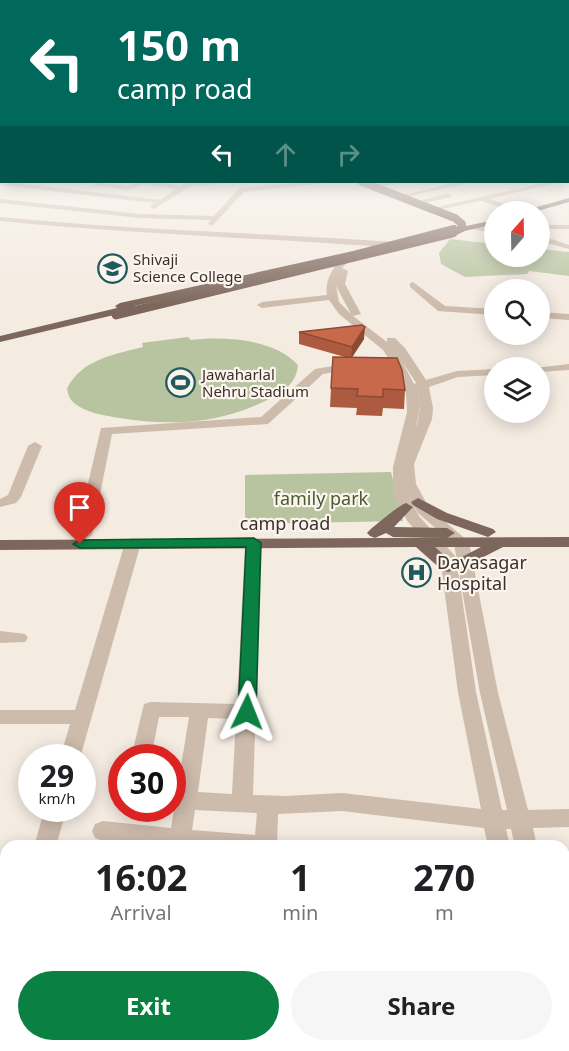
<!DOCTYPE html>
<style>
body{margin:0;font-family:"Noto Sans",sans-serif;background:#f6f6f6;color:#202124;height:100vh;display:flex;flex-direction:column;font-size:22px;white-space:nowrap}
*{box-sizing:border-box;margin:0}
p{font-size:20px;color:#757577}
.icon{flex:none;width:33px;height:33px;fill:none;stroke:currentColor;stroke-width:2;stroke-linecap:round;stroke-linejoin:round}
.map{position:relative;flex:1;overflow:hidden}
.sheet{position:absolute;left:0px;top:840px;width:570px;height:212px;display:flex;flex-direction:column;background:#fff;border-radius:18px 18px 0 0;box-shadow:0 3px 15px #0003}
.sheet>*{flex:none}
.guide{position:absolute;left:0px;top:0px;width:570px;height:183px;box-shadow:0 3px 15px #0003;background:#00695c;color:#fff;overflow:hidden}
.needle{width:39px;rotate:20deg}
.controls{position:absolute;left:484px;top:201px;display:grid;gap:12px}
.controls a{display:grid;place-items:center;width:66px;height:66px;border-radius:50%;background:#fff;box-shadow:0 3px 15px #0003;font-size:30px}
.speed{position:absolute;left:18px;top:744px;display:flex;gap:12px;font-size:30px;font-weight:700;text-align:center}
.speed>*{display:grid;place-content:center;width:78px;height:78px;border-radius:50%;background:#fff;box-shadow:0 3px 15px #0003;line-height:1}
.speed small{font-size:15px;font-weight:400}
.speed .limit{border:9px solid #d22;background:#fff;color:#111}
.pin{position:absolute;display:grid;place-items:center;width:51px;height:51px;color:#fff;margin:-62px -26px;border-radius:50% 50% 50% 0;rotate:-45deg;box-shadow:0 0 6px #0007}
.pin .icon{rotate:45deg}
.me{position:absolute;width:66px;margin:-33px;rotate:2deg;stroke-linejoin:round;filter:drop-shadow(0 0 4px #0008)}
.turn{display:flex;align-items:center;gap:21px;height:126px;padding:0 18px;font-size:27px}
.turn .icon{width:78px;height:78px;stroke-width:2.5}
.turn b{display:block;font-size:42px;line-height:51px}
.lanes{display:flex;align-items:center;height:57px;padding:0 18px;background:#0003;justify-content:center;gap:30px;direction:ltr}
.lanes .off{opacity:.35}
.eta{display:flex;justify-content:space-evenly;align-items:center;height:102px;text-align:center}
.eta b{font-size:36px;font-weight:700;line-height:42px}
.primary-button{display:flex;gap:12px;margin-top:auto;padding:12px 18px}
.primary-button a{flex:1;height:69px;border-radius:36px;background:#0b8043;color:#fff;font-size:24px;font-weight:700;line-height:69px;text-align:center}
.primary-button a+a{background:#f6f6f6;color:#202124}
.map>svg:first-child{display:block}
.green{fill:#b8c4a0}
.lines{fill:none;stroke-linecap:round;stroke-linejoin:round}
.minor{fill:#cdbbac;fill-rule:evenodd}
.major{fill:#7d675c;fill-rule:evenodd}
.major-bridge-far1{stroke:#7d675c;stroke-width:8}
.major-bridge{stroke:#7d675c;stroke-width:9}
.wall{fill:#ac5a40}
.shaded-wall{fill:#8c4a34}
.building{fill:#c8694b;stroke:#8c4a34;stroke-width:1.5}
.route{fill:#0b8043;stroke:#07532c;stroke-width:1.5}
.labels{text-anchor:middle;dominant-baseline:central;stroke-width:4.5;stroke-linejoin:round;paint-order:stroke}
.far-poi-label{font-size:15px;fill:#3b302b;stroke:#fbf5ee;text-anchor:start}
.park-label{font-size:18px;fill:#4a5a2e;stroke:#fbf5ee}
.street-label{font-size:18px;fill:#3b302b;stroke:#fbf5ee}
.poi-label{font-size:18px;fill:#3b302b;stroke:#fbf5ee;text-anchor:start}
</style>
<div class="map">
<svg width="569" height="1051" viewBox="0 0 569 1051">
<rect width="100%" height="100%" fill="#f4ebe1"/>
<!-- green -->
<g class="green">
<path d="M450 239 495 244V256H540V249L569 252V276L529 271 527 274 465 277 441 264 439 253Z"/>
<path d="M188 337 191 340C224 336 275 339 298 365 296 386 280 394 263 402 216 424 170 426 119 418 104 415 84 413 72 401 69 398 68 393 67 389 80 360 115 354 143 347L142 343Z"/>
<path d="M391 472 403 521 245 524V475Z"/>
</g>
<g class="lines">
<!-- minor -->
<g class="minor">
<rect x="0" y="165" width="2" height="4"/>
<rect x="568" y="176" width="1" height="4"/>
<path d="M0 181 160 200 176 189 144 184 128 190 93 185 97 183 127 186 139 182H154L181 186 186 182H228L200 186 192 185 154 209 150 207 154 203 0 185Z"/>
<path d="M310 182H332L244 192 212 226 208 224 211 220 140 218 0 203V199L140 214 214 216 239 188Z"/>
<path d="M386 182H403L376 187 372 185Z"/>
<path d="M459 182H471L402 198 398 196Z"/>
<path d="M548 182H559L490 199 527 212H516L481 201 437 210 433 208Z"/>
<path d="M449 193 452 197 420 204 416 202Z"/>
<path d="M0 217C132 230 264 233 396 242L400 245 396 248C264 238 132 234 0 221Z"/>
<path d="M474 225 495 229V233L471 229 470 227Z"/>
<rect x="540" y="225" width="29" height="4"/>
<path d="M540 235 569 245V249L540 241Z"/>
<path d="M349 252 356 254 342 268 348 271 345 284 361 314 353 316 387 342V338H395L405 348 426 380 457 371 495 369V375L458 377 429 387 433 408 432 419 414 464 416 484 429 508 469 542 498 693 528 810 569 809V827L533 828 537 846H515L511 829H506L510 846H488L484 828 342 811 278 814 277 846H161L103 841 95 838 92 831 95 824 103 821 171 828 174 809 171 808 172 791H177L189 717H159L151 758H131L144 704 151 702 237 704 245 543 253 538 261 543 253 795 286 796 342 793 481 809 458 692 440 557 408 522 393 496V467L407 412 406 394 395 368 383 350 339 314 329 300 262 308 257 305 262 302 327 295C324 278 336 262 349 252ZM336 286 351 314 352 315 339 302ZM402 361 416 383 414 384ZM418 390C420 405 421 415 415 429L420 410ZM407 494 418 513 454 544 480 693 507 810H502L476 692 456 557 419 516ZM208 718 236 719 232 794 198 792ZM195 810 257 813 255 835 192 830Z"/>
<path d="M413 282 445 306 495 309V315L438 311 410 287V283Z"/>
<path d="M540 312 569 314V320L540 318Z"/>
<path d="M351 363 355 364V368L323 374 268 424 112 434 92 535 84 540 76 535 101 428 261 417 315 369Z"/>
<path d="M569 364V370L540 372V368H535Z"/>
<path d="M35 442 42 446 21 497 16 503 0 507V499L8 495 28 446Z"/>
<path d="M133 538 141 543 80 758H60L70 724H0V710H75L125 543Z"/>
<path d="M0 631 25 634 28 638 25 642 0 643Z"/>
<path d="M45 808H67L56 846H34Z"/>
<path d="M564 971 569 973V1001L564 999Z"/>
<path d="M209 1046H237L236 1051H208Z"/>
<path d="M477 1046H505L504 1051H476Z"/>
<path d="M506 1046H534L533 1051H505Z"/>
</g>
<!-- major -->
<g class="major">
<path d="M569 198V202L534 212H519Z"/>
<path d="M495 220V224L447 235 444 232 354 256 134 306 135 310 0 342V336L117 308 115 306 120 303 353 251 453 225H456V228Z"/>
<path d="M418 498 447 513 493 529 496 532 488 537 437 519 413 505 411 502Z"/>
<path d="M406 503 413 507 394 527 447 528 455 533 447 538 393 537 386 533 375 538 370 536 367 533C371 528 401 504 406 503Z"/>
<path d="M569 537V547H503L464 567 458 565 456 562 458 559 481 547H435L457 567 449 572 443 571 416 547 0 550V540Z"/>
</g>
<!-- major-bridge-far1 -->
<path class="major-bridge-far1" d="M362 182 455 218 462 224V228L450 234"/>
<!-- major-bridge -->
<path class="major-bridge" d="M116 315 453 233"/>
</g>
<!-- wall -->
<path class="wall" d="M299 332 364 339 352 357 405 390 404 409 383 408 382 416 356 415 357 408 330 407 331 388 345 357 299 344Z"/>
<!-- shaded-wall -->
<path class="shaded-wall" d="M365 327 364 339 351 359 352 347Z"/>
<!-- building -->
<g class="building">
<path d="M362 325 365 327 352 347 299 332Z"/>
<path d="M333 357 397 358 402 370 405 390 383 389V397L357 396 358 389 331 388Z"/>
</g>
<!-- sky -->
<linearGradient id="sky" x2="0" y2="1"><stop stop-color="#7eb2d2"/><stop offset="0.52" stop-color="#faf6f2"/><stop offset="1" stop-color="#faf6f2" stop-opacity="0"/></linearGradient>
<rect width="569" height="305" fill="url(#sky)"/>
<!-- route -->
<path class="route" d="M254 538 261 543 256 712 253 716 247 718 241 716 238 712 246 547 80 548 73 544 80 540Z"/>
<!-- icons -->
<defs>
<symbol id="university-ring" viewBox="-11 -11 22 22"><circle r="9.5" fill="#fbf5ee" stroke="#1f5a5e" stroke-width="1.5"/><path d="M0-5L7-2L0 1L-7-2ZM-4 1L0 2.5L4 1V4Q0 6-4 4Z" fill="#1f5a5e"/></symbol>
<symbol id="stadium-ring" viewBox="-11 -11 22 22"><circle r="9.5" fill="#fbf5ee" stroke="#1f5a5e" stroke-width="1.5"/><path d="M0-5a6.5 5 0 1 0 0 10a6.5 5 0 1 0 0-10ZM-3.5-1.8h7v3.6h-7Z" fill="#1f5a5e"/></symbol>
<symbol id="hospital-ring" viewBox="-11 -11 22 22"><circle r="9.5" fill="#fbf5ee" stroke="#1f5a5e" stroke-width="1.5"/><path d="M-5-5h3v3.5h4V-5h3V5h-3V1.5h-4V5h-3Z" fill="#1f5a5e"/></symbol>
</defs>
<g fill-rule="evenodd">
<use href="#university-ring" x="96" y="252" width="33" height="33"/>
<use href="#stadium-ring" x="164" y="366" width="33" height="33"/>
<use href="#hospital-ring" x="400" y="556" width="33" height="33"/>
</g>
<g class="labels">
<!-- far-poi labels -->
<g class="far-poi-label">
<text x="133" y="259">Shivaji<tspan x="133" dy="17">Science College</tspan></text>
<text x="202" y="374">Jawaharlal<tspan x="202" dy="17">Nehru Stadium</tspan></text>
</g>
<!-- park labels -->
<g class="park-label">
<text x="321" y="498">family park</text>
</g>
<!-- street labels -->
<g class="street-label">
<text x="285" y="523">camp road</text>
</g>
<!-- poi labels -->
<g class="poi-label">
<text x="437" y="562">Dayasagar<tspan x="437" dy="21">Hospital</tspan></text>
</g>
</g>
</svg>
<div class="controls">
<a><svg class="needle" viewBox="-14 -14 28 28"><path d="M0-13l5 13h-10z" fill="#e53935"/><path d="M0 13l5-13h-10z" fill="#757577"/></svg></a>
<a><svg class="icon" aria-label="search" viewBox="0 0 24 24"><circle cx="10" cy="10" r="6"/><path d="M15 15l6 6"/></svg></a>
<a><svg class="icon" aria-label="layers" viewBox="0 0 24 24"><path d="M12 4l9 5-9 5-9-5zM3 14l9 5 9-5"/></svg></a>
</div>
<div class="speed"><div>29<small>km/h</small></div><div class="limit">30</div></div>
<div class="pin" style="left:80px;top:544px;background:#d93025"><svg class="icon" aria-label="arrive" viewBox="0 0 24 24"><path d="M6 21V4h12l-3 4 3 4H6"/></svg></div>
<svg class="me" style="left:247px;top:712px" viewBox="-20 -20 40 40"><path d="M0-17L14 15 0 8-14 15z" fill="#0b8043" stroke="#fff" stroke-width="4"/></svg>
<div class="guide">
<div class="turn"><svg class="icon" aria-label="left" viewBox="0 0 24 24"><path d="M17 20v-9H6M10 6l-5 5 5 5"/></svg><div><b>150 m</b>camp road</div></div>
<div class="lanes"><svg class="icon" aria-label="left" viewBox="0 0 24 24"><path d="M17 20v-9H6M10 6l-5 5 5 5"/></svg><svg class="icon off" aria-label="ahead" viewBox="0 0 24 24"><path d="M12 20V5M6 11l6-6 6 6"/></svg><svg class="icon off" aria-label="right" viewBox="0 0 24 24"><path d="M7 20v-9h11M14 6l5 5-5 5"/></svg></div>
</div>
<section class="sheet">
<div class="eta">
<div><b>16:02</b><p>Arrival</p></div>
<div><b>1</b><p>min</p></div>
<div><b>270</b><p>m</p></div>
</div>
<div class="primary-button"><a>Exit</a><a>Share</a></div>
</section>
</div>
